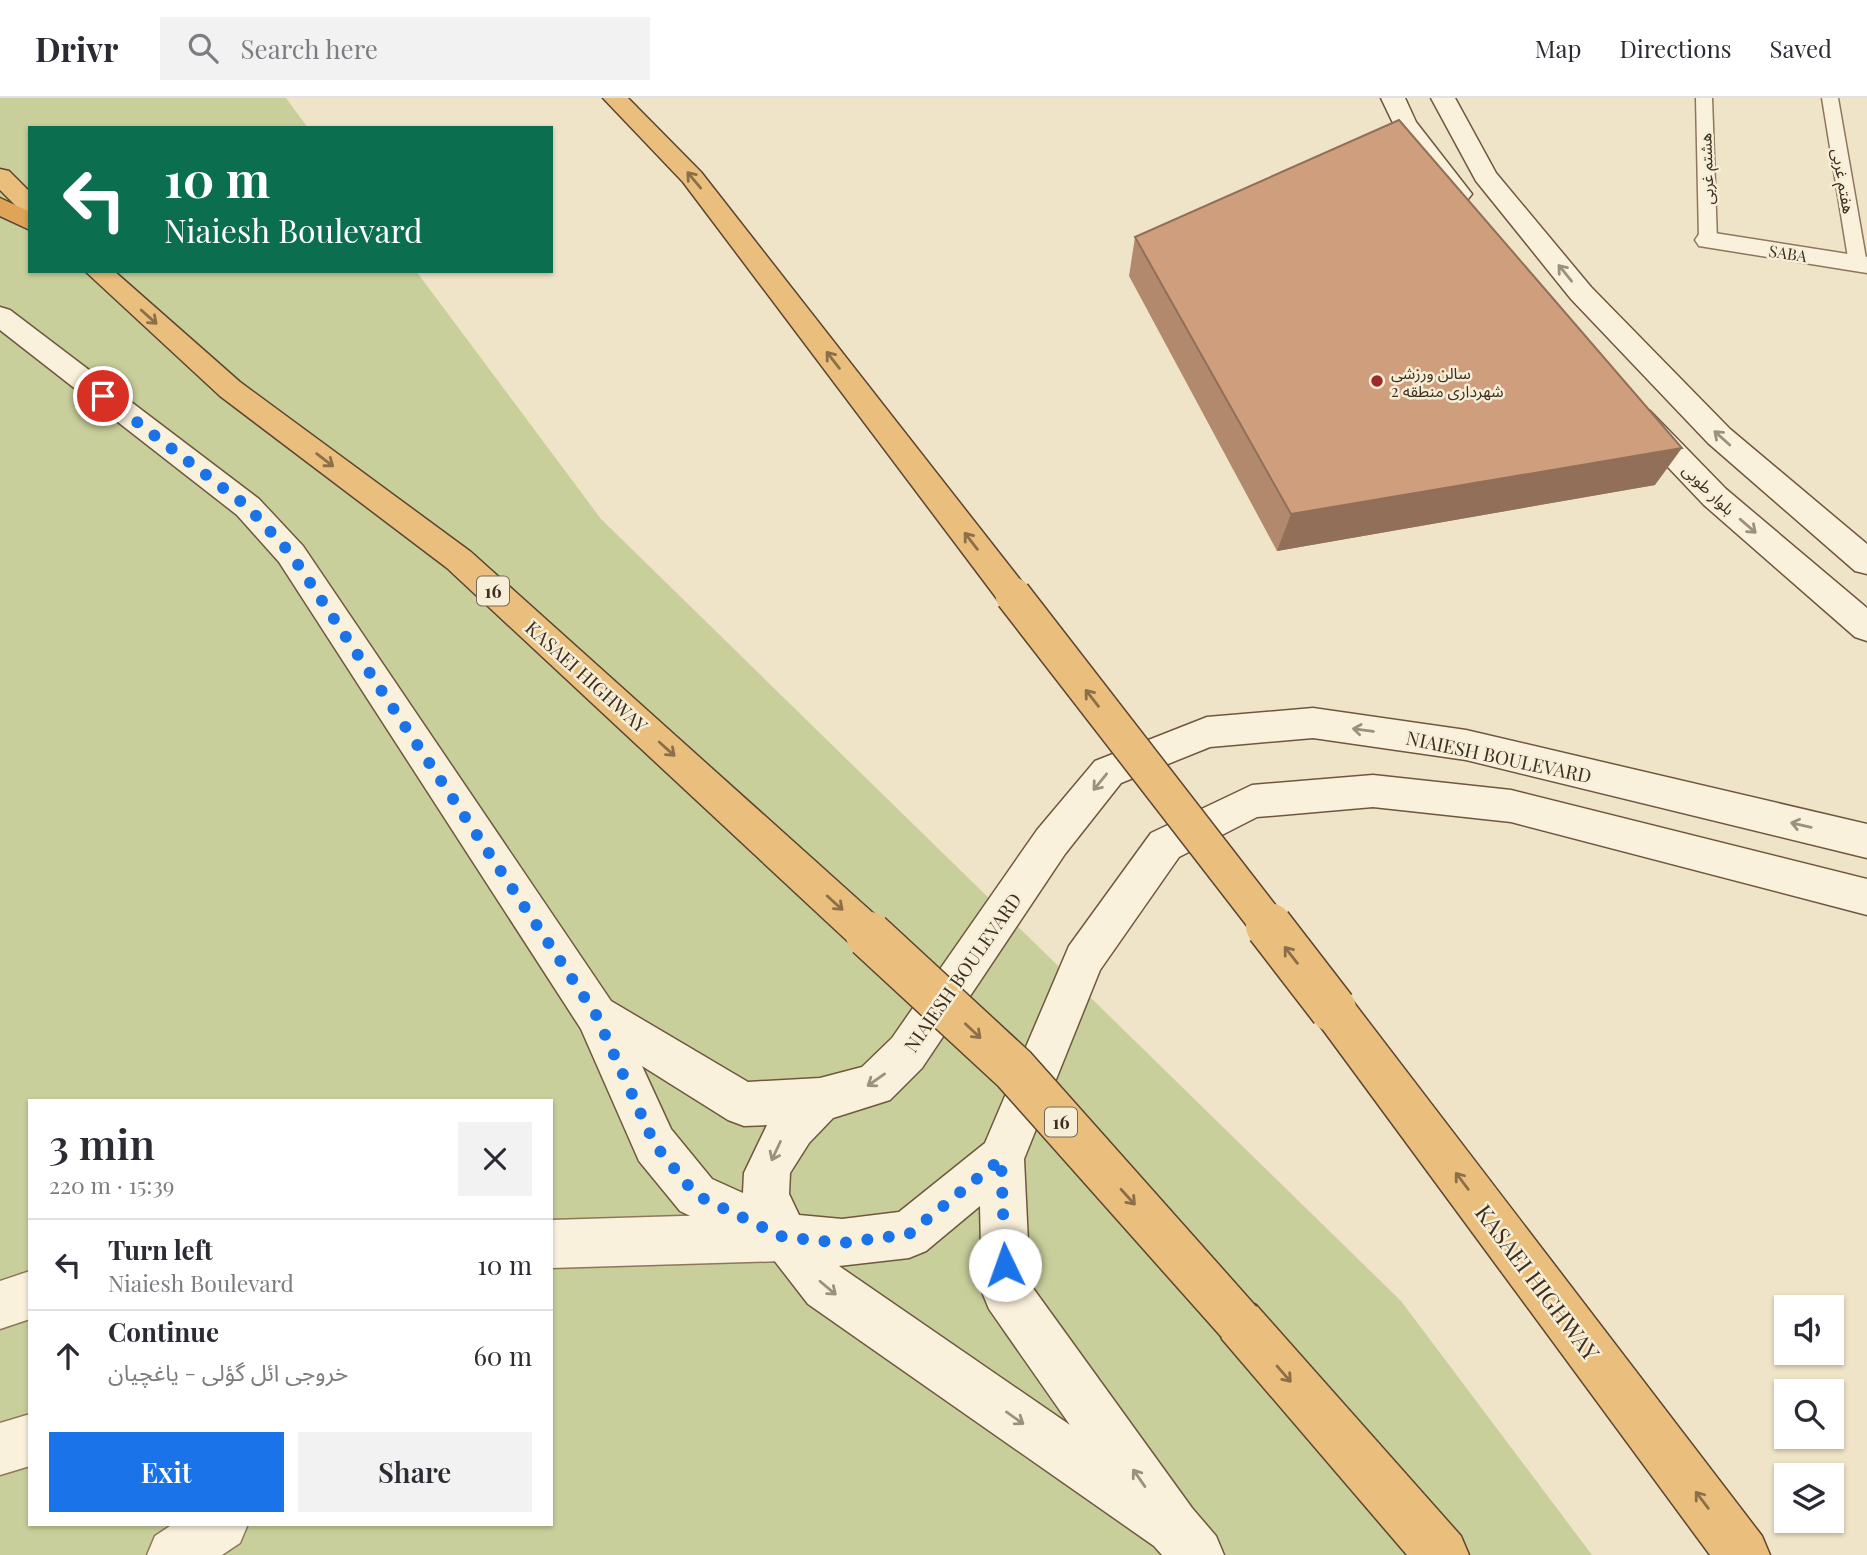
<!DOCTYPE html>
<meta charset="utf-8">
<style>
body{margin:0;font-family:"Playfair Display","Noto Sans Arabic",serif;background:#f2f2f3;color:#2b2b33;height:100vh;display:flex;flex-direction:column;font-size:26px;white-space:nowrap}
*{box-sizing:border-box;margin:0}
p{font-size:23px;color:#7c7c81}
.icon{flex:none;width:38px;height:38px;fill:none;stroke:currentColor;stroke-width:2;stroke-linecap:round;stroke-linejoin:round}
.map{position:relative;flex:1;overflow:hidden}
.drawer{position:absolute;left:28px;top:1001px;width:525px;height:427px;display:flex;flex-direction:column;background:#fff;border-radius:0px;box-shadow:0 2px 5px #0004}
.drawer>*{flex:none}
.hud{position:absolute;left:28px;top:28px;width:525px;height:147px;border-radius:0px;box-shadow:0 2px 5px #0004;background:#0b6e4f;color:#fff;overflow:hidden}
.fabs{position:absolute;left:1774px;top:1197px;display:grid;gap:14px}
.fabs a{display:grid;place-items:center;width:70px;height:70px;border-radius:0px;background:#fff;box-shadow:0 2px 5px #0004;font-size:35px}
.pin{position:absolute;display:grid;place-items:center;width:60px;height:60px;color:#fff;margin:-30px;border:4px solid #fff;border-radius:50%;box-shadow:0 2px 7px #0007}
.me{position:absolute;width:77px;margin:-38px;rotate:357deg;stroke-linejoin:round;filter:drop-shadow(0 0 5px #0008)}
.turn{display:flex;align-items:center;gap:24px;height:147px;padding:0 21px;font-size:32px}
.turn .icon{width:91px;height:91px;stroke-width:2.5}
.turn b{display:block;font-size:49px;line-height:60px}
.round{display:grid;place-items:center;flex:none;width:74px;height:74px;border-radius:0px;background:#f2f2f3}
.headline{display:flex;align-items:center;justify-content:space-between;height:119px;padding:0 21px}
h1{font-size:42px;font-weight:600;line-height:52px}
.primary-button{display:flex;gap:14px;margin-top:auto;padding:14px 21px}
.primary-button a{flex:1;height:80px;border-radius:0px;background:#1a73e8;color:#fff;font-size:28px;font-weight:600;line-height:80px;text-align:center}
.primary-button a+a{background:#f2f2f3;color:#2b2b33}
ul{padding:0;list-style:none}
li{display:flex;align-items:center;gap:21px;height:91px;padding:0 21px;border-top:2px solid #e1e1e2}
li div{flex:1}
li b{display:block;font-size:26px}
li em{font-style:normal}
header{display:flex;align-items:center;gap:42px;box-sizing:border-box;height:98px;padding:0 35px;background:#fff;border-bottom:2px solid #e1e1e2}
header strong{font-size:33px}
nav{display:flex;gap:38px;margin-inline-start:auto;font-size:24px}
.search{width:490px;height:63px;background:#f2f2f3;display:flex;align-items:center;gap:18px;box-sizing:border-box;padding:0 24px;border-radius:0px;color:#7c7c81;font-size:26px}
.map>svg:first-child{display:block}
.green{fill:#c9cf9b;fill-rule:evenodd}
.lines{fill:none;stroke-linecap:round;stroke-linejoin:round}
.service-casing{stroke:#8d765c;stroke-width:3}
.minor-casing{stroke:#8d765c;stroke-width:3}
.tertiary-casing{stroke:#8d765c;stroke-width:3}
.secondary-casing{stroke:#6f573f;stroke-width:3}
.trunk-casing{stroke:#5b4430;stroke-width:3}
.motorway-casing{stroke:#5b4430;stroke-width:3}
.service{fill:#faf1dc;fill-rule:evenodd}
.minor{fill:#faf1dc;fill-rule:evenodd}
.tertiary{fill:#faf1dc;fill-rule:evenodd}
.secondary{fill:#faf1dc;fill-rule:evenodd}
.trunk{fill:#eabe7c;fill-rule:evenodd}
.motorway{fill:#e0a458;fill-rule:evenodd}
.trunk-bridge-far1-casing{stroke:#5b4430;stroke-width:38;stroke-linecap:butt}
.trunk-bridge-casing{stroke:#5b4430;stroke-width:49;stroke-linecap:butt}
.trunk-bridge-far1{stroke:#eabe7c;stroke-width:35}
.trunk-bridge{stroke:#eabe7c;stroke-width:46}
.wall{fill:#b2896c}
.shaded-wall{fill:#916f58}
.building{fill:#cf9f7d;stroke:#916f58;stroke-width:2}
.oneway{stroke:#8b6f49}
.oneway2{stroke:#9c907e}
.route{stroke:#1a73e8;stroke-width:12;stroke-dasharray:0 21.6}
.poi-dot{fill:#9e2a2b;stroke:#f7eed8;stroke-width:2.5}
.labels{text-anchor:middle;dominant-baseline:central;stroke-width:5;stroke-linejoin:round;paint-order:stroke}
.far-street-label{font-size:16px;fill:#3d2e20;stroke:#f7eed8}
.far-poi-label{font-size:16px;fill:#3d2e20;stroke:#f7eed8;text-anchor:start}
.shield{fill:#f7eed8;stroke:#756857;stroke-width:2}
.shield-label{font-size:18px;font-weight:bold;fill:#3d2e20}
.street-label{font-size:19px;fill:#3d2e20;stroke:#f7eed8}
.near-street-label{font-size:23px;fill:#3d2e20;stroke:#f7eed8}
</style>
<header>
<strong>Drivr</strong>
<div class="search"><svg class="icon" aria-label="search" viewBox="0 0 24 24"><circle cx="10" cy="10" r="6"/><path d="M15 15l6 6"/></svg>Search here</div>
<nav><a>Map</a><a>Directions</a><a>Saved</a></nav>
</header>
<div class="map">
<svg width="1867" height="1457" viewBox="0 0 1867 1457">
<rect width="100%" height="100%" fill="#f0e4c8"/>
<!-- green -->
<path class="green" d="M0 0H286L308 30H30V173H416L601 421 1401 1203 1592 1457H0ZM30 1003H551V1426H30Z"/>
<g class="lines">
<defs>
<g id="service">
<path d="M1696 0H1712L1717 142 1708 147 1699 142Z"/>
<path d="M1822 0H1838L1867 166 1858 171 1849 166Z"/>
</g>
<g id="minor">
<path d="M1708 134 1867 159V175L1699 148 1695 142 1699 136Z"/>
<path d="M173 1426H248L240 1445 222 1457H147L155 1438Z"/>
</g>
<g id="tertiary">
<path d="M783 1115 800 1122 807 1139 800 1156 783 1163 551 1170V1122Z"/>
<path d="M30 1173V1221L0 1231V1183Z"/>
<path d="M30 1316V1368L0 1377V1325Z"/>
</g>
<g id="secondary">
<path d="M1381 0H1405L1416 24 1472 96 1468 101H1450L1393 25Z"/>
<path d="M1431 0H1455L1496 75 1591 189 1730 331 1867 446V476L1855 473 1708 345 1571 201 1476 83Z"/>
<path d="M0 209 10 212 259 401 303 448 611 903 748 984 820 980 862 969 892 940 1037 732 1095 663 1207 619 1313 610 1466 632 1867 726V760L1466 662 1313 640 1210 649 1121 685 1065 756 922 970 890 1002 833 1020 809 1045 790 1075 789 1096 799 1117 842 1121 899 1114 985 1045 1069 848 1151 735 1252 687 1373 677 1511 692 1867 781V817L1511 724 1373 709 1257 719 1179 759 1100 872 1024 1061 1030 1186 1192 1410 1216 1438 1224 1457H1162L1154 1448 808 1206 770 1157 680 1113 639 1063 581 931 279 464 237 417 0 232ZM642 968 728 1022 744 1028 767 1027 744 1075 743 1095 712 1081 671 1031ZM980 1108 982 1194 989 1211 1070 1327 839 1168 909 1160 926 1153Z"/>
<path d="M1639 310 1650 313 1726 391 1867 510V543L1855 539 1704 407 1628 327 1624 320 1628 313Z"/>
</g>
<g id="trunk">
<path d="M603 0H628L701 74 1025 488 1030 497 1025 506 1013 510 1001 506 683 84Z"/>
<path d="M0 71 9 73 30 94V116L21 113 0 92Z"/>
<path d="M85 173H114L240 284 471 454 883 824 889 837 883 850 869 856 855 850 447 470 220 298Z"/>
<path d="M1333 891 1348 897 1762 1438 1770 1457H1710L1318 925 1312 911 1318 897Z"/>
<path d="M1239 1200 1256 1207 1461 1438 1469 1457H1407L1222 1241 1215 1224 1222 1207Z"/>
</g>
<path id="motorway" d="M0 100 30 114V132L0 118Z"/>
</defs>
<!-- service casing -->
<use href="#service" class="service-casing"/>
<!-- minor casing -->
<use href="#minor" class="minor-casing"/>
<!-- tertiary casing -->
<use href="#tertiary" class="tertiary-casing"/>
<!-- secondary casing -->
<use href="#secondary" class="secondary-casing"/>
<!-- trunk casing -->
<use href="#trunk" class="trunk-casing"/>
<!-- motorway casing -->
<use href="#motorway" class="motorway-casing"/>
<!-- service -->
<use href="#service" class="service"/>
<!-- minor -->
<use href="#minor" class="minor"/>
<!-- tertiary -->
<use href="#tertiary" class="tertiary"/>
<!-- secondary -->
<use href="#secondary" class="secondary"/>
<!-- trunk -->
<use href="#trunk" class="trunk"/>
<!-- motorway -->
<use href="#motorway" class="motorway"/>
<defs>
<path id="trunk-bridge-far1" d="M1013 497 1271 830"/>
<g id="trunk-bridge">
<path d="M1269 828 1333 911"/>
<path d="M869 837 1014 971 1239 1224"/>
</g>
</defs>
<!-- trunk-bridge-far1 casing -->
<use href="#trunk-bridge-far1" class="trunk-bridge-far1-casing"/>
<!-- trunk-bridge casing -->
<use href="#trunk-bridge" class="trunk-bridge-casing"/>
<!-- trunk-bridge-far1 -->
<use href="#trunk-bridge-far1" class="trunk-bridge-far1"/>
<!-- trunk-bridge -->
<use href="#trunk-bridge" class="trunk-bridge"/>
</g>
<!-- wall -->
<path class="wall" d="M1135 139 1655 387 1277 453 1129 178Z"/>
<!-- shaded-wall -->
<path class="shaded-wall" d="M1682 350 1655 387 1277 453 1291 416Z"/>
<!-- building -->
<path class="building" d="M1399 22 1682 350 1291 416 1135 139Z"/>
<!-- one-way arrows -->
<defs><path id="oneway-shaft" d="M-6 0H5M1.5-3L5.5 0L1.5 3" fill="none" stroke-width="1.6" stroke-linecap="round" stroke-linejoin="round" transform="scale(1.75)"/></defs>
<g class="oneway">
<use href="#oneway-shaft" transform="translate(694 82) rotate(-130)"/>
<use href="#oneway-shaft" transform="translate(149 219) rotate(42)"/>
<use href="#oneway-shaft" transform="translate(833 262) rotate(-128)"/>
<use href="#oneway-shaft" transform="translate(325 362) rotate(37)"/>
<use href="#oneway-shaft" transform="translate(971 443) rotate(-128)"/>
<use href="#oneway-shaft" transform="translate(1092 600) rotate(-128)"/>
<use href="#oneway-shaft" transform="translate(667 651) rotate(42)"/>
<use href="#oneway-shaft" transform="translate(835 805) rotate(42)"/>
<use href="#oneway-shaft" transform="translate(1291 857) rotate(-128)"/>
<use href="#oneway-shaft" transform="translate(973 933) rotate(43)"/>
<use href="#oneway-shaft" transform="translate(1462 1083) rotate(-127)"/>
<use href="#oneway-shaft" transform="translate(1128 1099) rotate(48)"/>
<use href="#oneway-shaft" transform="translate(1284 1276) rotate(49)"/>
<use href="#oneway-shaft" transform="translate(1702 1402) rotate(-127)"/>
</g>
<g class="oneway2">
<use href="#oneway-shaft" transform="translate(1565 175) rotate(-129)"/>
<use href="#oneway-shaft" transform="translate(1722 340) rotate(-138)"/>
<use href="#oneway-shaft" transform="translate(1748 428) rotate(41)"/>
<use href="#oneway-shaft" transform="translate(1363 632) rotate(-172)"/>
<use href="#oneway-shaft" transform="translate(1100 684) rotate(129)"/>
<use href="#oneway-shaft" transform="translate(1801 727) rotate(-167)"/>
<use href="#oneway-shaft" transform="translate(876 982) rotate(145)"/>
<use href="#oneway-shaft" transform="translate(776 1053) rotate(115)"/>
<use href="#oneway-shaft" transform="translate(828 1190) rotate(40)"/>
<use href="#oneway-shaft" transform="translate(1015 1320) rotate(35)"/>
<use href="#oneway-shaft" transform="translate(1139 1380) rotate(-125)"/>
</g>
<g class="lines">
<!-- route -->
<path class="route" d="M103 298 248 409 291 456 596 917 655 1047 696 1097 783 1139 842 1145 909 1136 1001 1061 1005 1167"/>
</g>
<!-- markers -->
<circle class="poi-dot" cx="1377" cy="283" r="7"/>
<g class="labels">
<!-- far-street labels -->
<g class="far-street-label">
<text transform="translate(1706 71) rotate(-92)">هشتم غربی</text>
<text transform="translate(1844 83) rotate(80)">هفتم غربی</text>
<text transform="translate(1788 155) rotate(9)">SABA</text>
<text transform="translate(1709 391) rotate(44)">بلوار طوبی</text>
</g>
<!-- far-poi labels -->
<g class="far-poi-label">
<text x="1391" y="274">سالن ورزشی<tspan x="1391" dy="18">شهرداری منطقه 2</tspan></text>
</g>
<!-- shield labels -->
<g class="shield">
<rect x="477" y="478.5" width="32" height="29" rx="5"/>
<rect x="1045" y="1009.5" width="32" height="29" rx="5"/>
</g>
<g class="shield-label">
<text x="493" y="493">16</text>
<text x="1061" y="1024">16</text>
</g>
<!-- street labels -->
<g class="street-label">
<text transform="translate(587 578) rotate(42)">KASAEI HIGHWAY</text>
<text transform="translate(1499 658) rotate(12)">NIAIESH BOULEVARD</text>
<text transform="translate(962 874) rotate(-55)">NIAIESH BOULEVARD</text>
</g>
<!-- near-street labels -->
<g class="near-street-label">
<text transform="translate(1538 1184) rotate(53)">KASAEI HIGHWAY</text>
</g>
</g>
</svg>
<div class="fabs">
<a><svg class="icon" aria-label="sound" viewBox="0 0 24 24"><path d="M4 9h4l5-4v14l-5-4H4zM17 9q2 3 0 6"/></svg></a>
<a><svg class="icon" aria-label="search" viewBox="0 0 24 24"><circle cx="10" cy="10" r="6"/><path d="M15 15l6 6"/></svg></a>
<a><svg class="icon" aria-label="layers" viewBox="0 0 24 24"><path d="M12 4l9 5-9 5-9-5zM3 14l9 5 9-5"/></svg></a>
</div>
<div class="pin" style="left:103px;top:298px;background:#d93025"><svg class="icon" aria-label="arrive" viewBox="0 0 24 24"><path d="M6 21V4h12l-3 4 3 4H6"/></svg></div>
<svg class="me" style="left:1005px;top:1167px" viewBox="-20 -20 40 40"><circle r="19" fill="#fff"/><path d="M0-13L10 11 0 6-10 11z" fill="#1a73e8"/></svg>
<div class="hud">
<div class="turn"><svg class="icon" aria-label="left" viewBox="0 0 24 24"><path d="M17 20v-9H6M10 6l-5 5 5 5"/></svg><div><b>10 m</b>Niaiesh Boulevard</div></div>
</div>
<section class="drawer">
<div class="headline"><div><h1>3 min</h1><p>220 m · 15:39</p></div><a class="round"><svg class="icon" aria-label="close" viewBox="0 0 24 24"><path d="M6 6l12 12M18 6L6 18"/></svg></a></div>
<ul>
<li><svg class="icon" aria-label="left" viewBox="0 0 24 24"><path d="M17 20v-9H6M10 6l-5 5 5 5"/></svg><div><b>Turn left</b><p>Niaiesh Boulevard</p></div><em>10 m</em></li>
<li><svg class="icon" aria-label="ahead" viewBox="0 0 24 24"><path d="M12 20V5M6 11l6-6 6 6"/></svg><div><b>Continue</b><p>خروجی ائل گؤلی - یاغچیان</p></div><em>60 m</em></li>
</ul>
<div class="primary-button"><a>Exit</a><a>Share</a></div>
</section>
</div>
